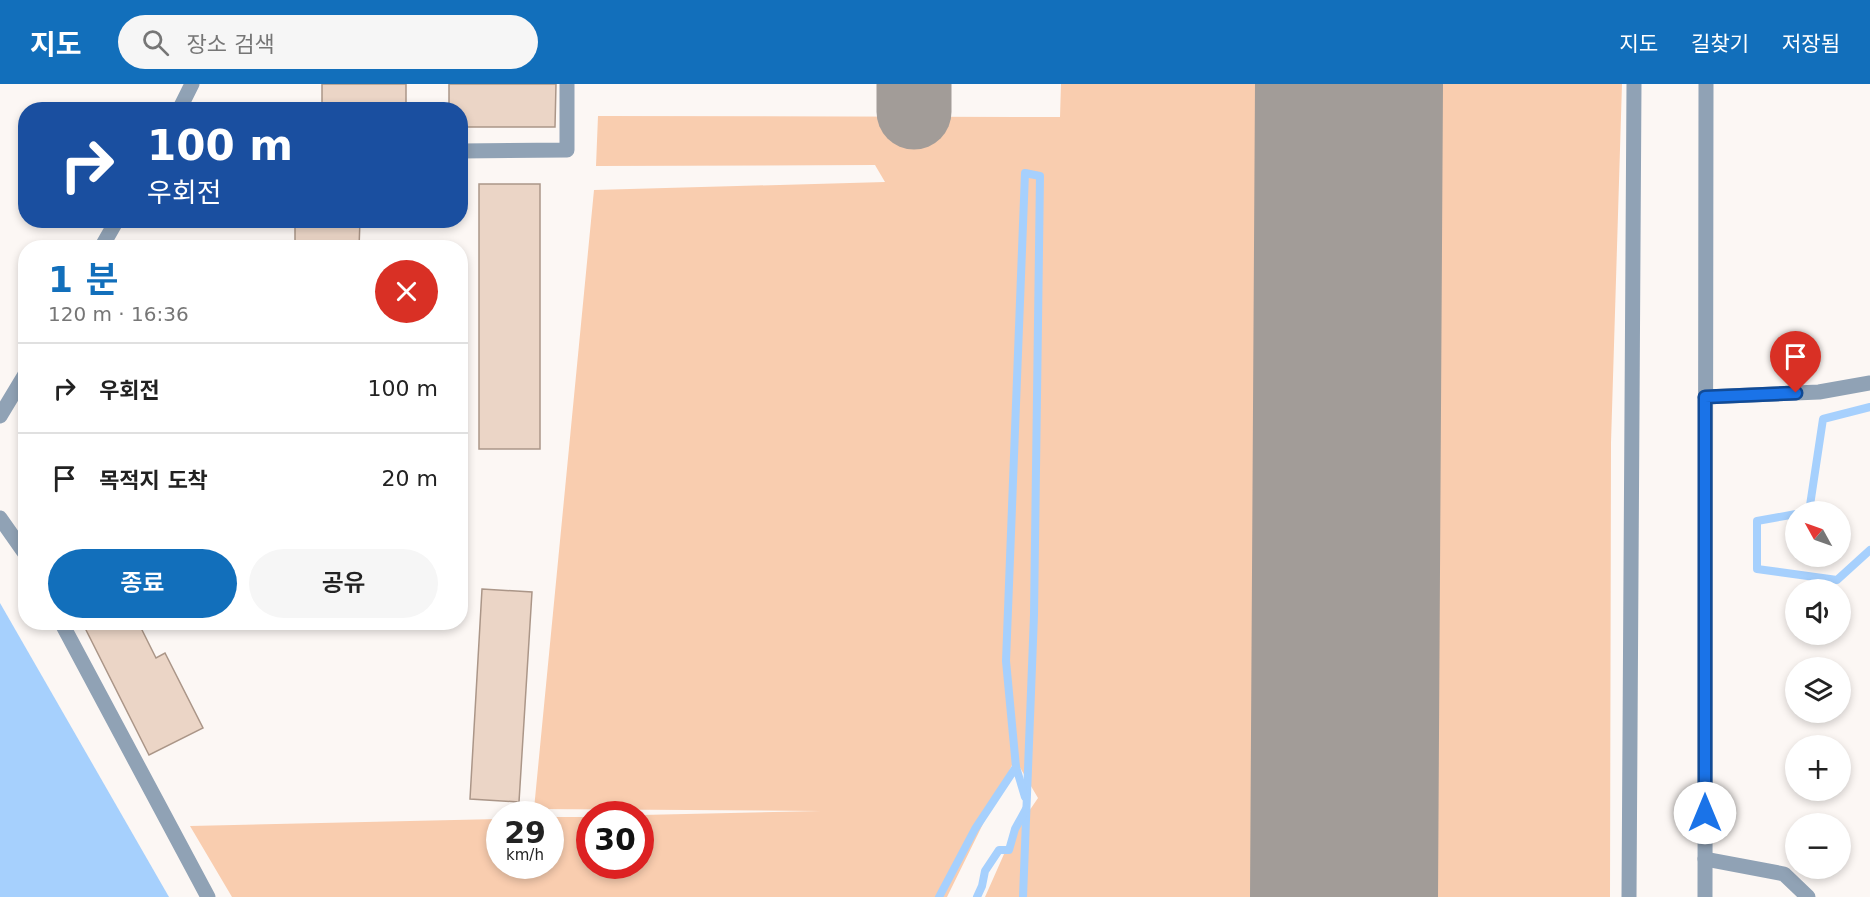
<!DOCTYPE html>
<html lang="ko">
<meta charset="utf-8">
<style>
body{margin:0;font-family:"DejaVu Sans","Noto Sans KR",sans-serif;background:#f6f6f6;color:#222;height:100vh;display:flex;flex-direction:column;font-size:22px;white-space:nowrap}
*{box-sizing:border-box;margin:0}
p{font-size:20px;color:#767676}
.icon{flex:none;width:33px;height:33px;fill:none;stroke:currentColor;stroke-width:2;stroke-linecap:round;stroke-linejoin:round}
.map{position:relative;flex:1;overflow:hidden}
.side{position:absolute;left:18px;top:156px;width:450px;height:390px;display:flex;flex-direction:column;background:#fff;border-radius:24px;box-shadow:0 3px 9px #0003}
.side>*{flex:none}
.guide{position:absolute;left:18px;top:18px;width:450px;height:126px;border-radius:24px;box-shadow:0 3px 9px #0003;background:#1a4fa0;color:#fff;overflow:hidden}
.needle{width:39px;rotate:310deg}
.fabs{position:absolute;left:1785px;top:417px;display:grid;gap:12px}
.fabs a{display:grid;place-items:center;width:66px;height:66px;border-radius:50%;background:#fff;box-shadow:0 3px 9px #0003;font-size:30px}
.speed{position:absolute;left:486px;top:717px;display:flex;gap:12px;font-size:30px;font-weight:700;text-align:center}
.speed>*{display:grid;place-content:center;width:78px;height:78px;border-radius:50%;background:#fff;box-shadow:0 3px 9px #0003;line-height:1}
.speed small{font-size:15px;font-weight:400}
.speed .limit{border:9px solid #d22;background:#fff;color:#111}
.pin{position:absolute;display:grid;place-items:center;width:51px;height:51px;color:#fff;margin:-62px -26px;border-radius:50% 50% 50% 0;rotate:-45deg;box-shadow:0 0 6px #0007}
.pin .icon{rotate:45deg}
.me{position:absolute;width:66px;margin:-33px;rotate:0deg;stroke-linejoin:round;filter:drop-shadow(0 0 4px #0008)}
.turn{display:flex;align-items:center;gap:21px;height:126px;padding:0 30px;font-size:27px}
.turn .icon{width:78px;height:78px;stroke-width:2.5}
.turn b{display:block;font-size:42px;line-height:51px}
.round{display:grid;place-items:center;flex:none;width:63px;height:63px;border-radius:32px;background:#f6f6f6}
.head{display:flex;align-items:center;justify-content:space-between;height:102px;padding:0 30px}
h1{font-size:36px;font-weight:600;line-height:45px;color:#126fbb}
.button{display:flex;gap:12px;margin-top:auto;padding:12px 30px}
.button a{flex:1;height:69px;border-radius:36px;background:#126fbb;color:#fff;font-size:24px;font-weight:600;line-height:69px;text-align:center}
.button a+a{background:#f6f6f6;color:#222}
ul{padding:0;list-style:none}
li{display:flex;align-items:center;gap:18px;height:90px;padding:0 30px;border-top:2px solid #e0e0e0}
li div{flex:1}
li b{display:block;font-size:22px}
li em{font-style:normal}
header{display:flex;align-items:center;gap:36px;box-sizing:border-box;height:84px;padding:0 30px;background:#126fbb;color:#fff}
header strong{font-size:28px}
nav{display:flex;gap:33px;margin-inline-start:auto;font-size:21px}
.search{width:420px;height:54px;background:#f6f6f6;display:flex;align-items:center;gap:15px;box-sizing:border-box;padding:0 21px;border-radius:33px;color:#767676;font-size:22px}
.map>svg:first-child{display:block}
.green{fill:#f9cdaf}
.water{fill:#a6d0fd}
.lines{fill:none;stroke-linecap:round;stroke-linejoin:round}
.stream{stroke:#a6d0fd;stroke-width:8}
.taxiway{stroke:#a29c98;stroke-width:75}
.runway{stroke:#a29c98;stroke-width:188}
.building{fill:#ebd5c6;stroke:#ab9688;stroke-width:1.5}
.minor{stroke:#90a2b5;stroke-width:15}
.route-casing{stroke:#114b97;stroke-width:15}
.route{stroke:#1a73e8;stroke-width:10}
</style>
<header>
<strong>지도</strong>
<div class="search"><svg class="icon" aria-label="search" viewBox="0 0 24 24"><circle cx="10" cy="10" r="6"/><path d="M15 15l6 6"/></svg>장소 검색</div>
<nav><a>지도</a><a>길찾기</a><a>저장됨</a></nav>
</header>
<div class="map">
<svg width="1870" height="813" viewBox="0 0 1870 813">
<rect width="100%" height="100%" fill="#fcf7f4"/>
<!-- green -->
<g class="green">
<path d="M1061 0H1270L1263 813H985L1012 752 1038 714 1015 675 947 813H232L190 742 499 735 500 782H550L551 733H589L590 782H640L641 731 821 727 534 725 594 106 885 98 875 81 596 82 598 32 1060 33Z"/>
<path d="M1433 0H1622L1611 359 1610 813H1428Z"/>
</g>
<!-- water -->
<path class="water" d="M0 519 169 813H0Z"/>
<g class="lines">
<!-- stream -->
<g class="stream">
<path d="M1809 428 1823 335 1870 323"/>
<path d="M1796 430 1757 437V485L1837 496 1870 466"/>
<path d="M1016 683 1006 577 1025 89 1040 92 1034 531 1023 813"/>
<path d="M939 813 975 745 1016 683 1025 713"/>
<path d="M977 813 982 802 985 787 999 766H1009L1015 745 1026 725"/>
</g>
<!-- taxiway -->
<path class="taxiway" d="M914 28V0"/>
<!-- runway -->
<path class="runway" d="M1344 813 1349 0"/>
</g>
<!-- building -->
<g class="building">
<rect x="322" y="0" width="84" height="26"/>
<path d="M449 0H556L555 43H460V26H449Z"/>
<rect x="479" y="100" width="61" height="265"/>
<path d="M295 136H360L359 164H295Z"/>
<path d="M482 505 532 508 519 718 470 715Z"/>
<path d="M82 538H138L156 574 165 569 203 644 149 671Z"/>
</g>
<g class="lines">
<!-- minor -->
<g class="minor">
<path d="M179 26 192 0"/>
<path d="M460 67 567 66V0"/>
<path d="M101 164 117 136"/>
<path d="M1705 313 1819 308 1870 299"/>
<path d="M0 332 26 289"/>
<path d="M0 434 26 471"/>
<path d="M61 538 208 813"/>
<path d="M1705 775 1784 790 1808 813"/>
<path d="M1629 813 1634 0"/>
<path d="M1705 813 1706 0"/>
</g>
</g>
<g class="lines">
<defs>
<path id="route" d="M1705 729V313L1796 309"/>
</defs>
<!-- route casing -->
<use href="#route" class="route-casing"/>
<!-- route -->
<use href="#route" class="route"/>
</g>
</svg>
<div class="fabs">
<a><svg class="needle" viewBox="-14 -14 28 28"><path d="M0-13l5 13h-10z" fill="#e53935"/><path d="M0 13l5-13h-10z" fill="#767676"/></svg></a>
<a><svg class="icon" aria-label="sound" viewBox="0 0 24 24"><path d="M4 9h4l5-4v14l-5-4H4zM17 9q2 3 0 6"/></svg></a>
<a><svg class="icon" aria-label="layers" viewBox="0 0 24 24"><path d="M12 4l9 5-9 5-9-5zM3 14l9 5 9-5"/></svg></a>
<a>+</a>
<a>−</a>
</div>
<div class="speed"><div>29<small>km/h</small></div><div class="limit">30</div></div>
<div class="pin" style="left:1796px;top:309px;background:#d93025"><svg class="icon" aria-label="arrive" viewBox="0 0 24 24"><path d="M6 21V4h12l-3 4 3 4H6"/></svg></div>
<svg class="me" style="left:1705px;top:729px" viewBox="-20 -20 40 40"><circle r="19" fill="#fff"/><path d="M0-13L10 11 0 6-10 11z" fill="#1a73e8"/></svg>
<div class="guide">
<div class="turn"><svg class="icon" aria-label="right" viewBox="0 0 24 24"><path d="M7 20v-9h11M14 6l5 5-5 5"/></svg><div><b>100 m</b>우회전</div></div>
</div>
<section class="side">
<div class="head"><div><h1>1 분</h1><p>120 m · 16:36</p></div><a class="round" style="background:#d93025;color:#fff"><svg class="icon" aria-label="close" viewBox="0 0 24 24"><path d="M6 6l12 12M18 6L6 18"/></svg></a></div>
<ul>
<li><svg class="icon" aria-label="right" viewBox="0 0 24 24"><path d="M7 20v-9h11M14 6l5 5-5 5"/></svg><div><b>우회전</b></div><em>100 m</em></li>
<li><svg class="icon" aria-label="arrive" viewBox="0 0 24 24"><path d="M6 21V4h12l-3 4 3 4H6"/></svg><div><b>목적지 도착</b></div><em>20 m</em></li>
</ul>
<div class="button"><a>종료</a><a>공유</a></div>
</section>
</div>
